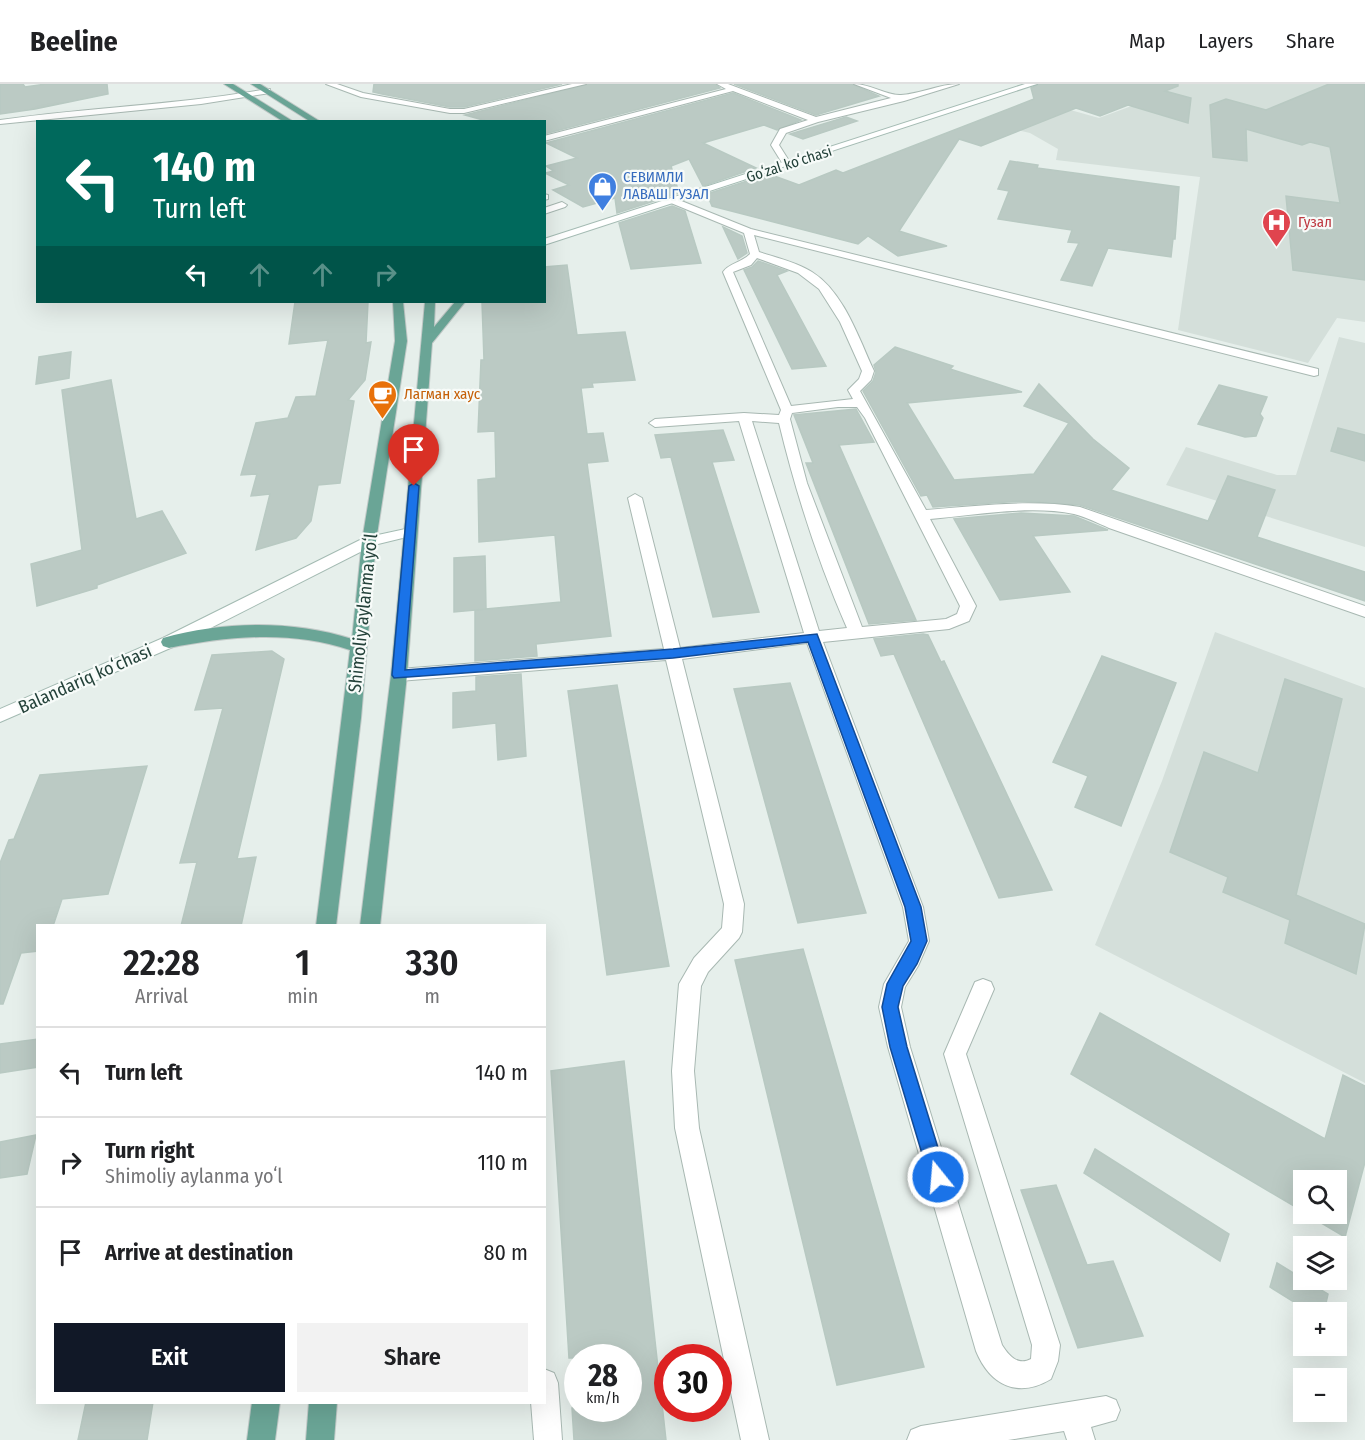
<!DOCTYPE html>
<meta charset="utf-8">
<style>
body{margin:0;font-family:"Fira Sans Condensed",sans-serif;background:#f2f2f2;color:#202124;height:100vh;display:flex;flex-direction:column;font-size:22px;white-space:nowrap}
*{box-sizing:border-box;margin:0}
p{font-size:20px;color:#757577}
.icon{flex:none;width:33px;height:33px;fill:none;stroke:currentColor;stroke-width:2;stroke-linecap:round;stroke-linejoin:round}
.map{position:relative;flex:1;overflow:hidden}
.details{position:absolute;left:36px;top:840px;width:510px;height:480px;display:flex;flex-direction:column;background:#fff;border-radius:0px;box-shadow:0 6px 24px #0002}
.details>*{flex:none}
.guide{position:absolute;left:36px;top:36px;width:510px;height:183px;border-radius:0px;box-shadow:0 6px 24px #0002;background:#00695c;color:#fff;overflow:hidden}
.tools{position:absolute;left:1293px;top:1086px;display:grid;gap:12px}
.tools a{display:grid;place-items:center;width:54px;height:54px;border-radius:0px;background:#fff;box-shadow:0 6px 24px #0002;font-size:30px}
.speed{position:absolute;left:564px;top:1260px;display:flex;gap:12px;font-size:30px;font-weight:700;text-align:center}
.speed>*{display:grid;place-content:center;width:78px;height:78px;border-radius:50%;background:#fff;box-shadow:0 6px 24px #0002;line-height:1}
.speed small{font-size:15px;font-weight:400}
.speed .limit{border:9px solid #d22;background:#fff;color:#111}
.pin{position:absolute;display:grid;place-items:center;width:51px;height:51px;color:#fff;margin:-62px -26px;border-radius:50% 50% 50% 0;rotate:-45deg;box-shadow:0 0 6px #0007}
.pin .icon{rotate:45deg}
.me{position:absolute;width:66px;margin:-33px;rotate:343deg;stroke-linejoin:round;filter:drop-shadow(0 0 4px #0008)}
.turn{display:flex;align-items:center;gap:21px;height:126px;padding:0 18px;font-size:27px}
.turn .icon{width:78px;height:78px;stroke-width:2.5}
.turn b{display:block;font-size:42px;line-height:51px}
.lanes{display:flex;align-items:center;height:57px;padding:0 18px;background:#0003;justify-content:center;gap:30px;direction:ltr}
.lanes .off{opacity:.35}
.eta{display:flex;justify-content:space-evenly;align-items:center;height:102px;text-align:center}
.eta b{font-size:36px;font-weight:600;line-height:42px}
.cta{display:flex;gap:12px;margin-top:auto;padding:12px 18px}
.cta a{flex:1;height:69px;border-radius:0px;background:#111827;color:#fff;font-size:24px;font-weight:600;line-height:69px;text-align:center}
.cta a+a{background:#f2f2f2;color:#202124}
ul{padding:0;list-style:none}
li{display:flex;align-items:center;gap:18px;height:90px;padding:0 18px;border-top:2px solid #e0e0e0}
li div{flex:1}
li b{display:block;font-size:22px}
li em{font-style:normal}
header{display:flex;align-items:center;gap:36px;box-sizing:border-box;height:84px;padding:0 30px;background:#fff;border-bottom:2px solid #e0e0e0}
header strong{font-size:28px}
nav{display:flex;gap:33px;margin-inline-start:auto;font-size:21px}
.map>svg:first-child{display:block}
.built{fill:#d4dfda}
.building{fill:#bbcac4;stroke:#b8c9c2;stroke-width:1.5}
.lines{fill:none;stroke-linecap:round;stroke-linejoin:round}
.street-casing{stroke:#a8b8b2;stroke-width:2}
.secondary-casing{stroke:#a4bbb3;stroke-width:2}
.primary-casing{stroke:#c2cac8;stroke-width:2}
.street{fill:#fff;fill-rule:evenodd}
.secondary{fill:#fff;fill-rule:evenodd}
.primary{fill:#6aa596;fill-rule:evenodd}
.route{fill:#1a73e8;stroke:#114b97;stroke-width:1.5}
.labels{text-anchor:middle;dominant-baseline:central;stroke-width:4.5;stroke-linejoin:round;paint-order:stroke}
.far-street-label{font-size:15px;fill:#24423a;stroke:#f7fbf9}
.far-shop-label{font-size:15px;fill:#366cbe;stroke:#f7fbf9;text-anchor:start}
.far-health-label{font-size:15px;fill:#be3a42;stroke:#f7fbf9;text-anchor:start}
.far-food-label{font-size:15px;fill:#c56008;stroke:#f7fbf9;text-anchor:start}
.street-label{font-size:18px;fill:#24423a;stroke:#f7fbf9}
</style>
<header>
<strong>Beeline</strong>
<nav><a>Map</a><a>Layers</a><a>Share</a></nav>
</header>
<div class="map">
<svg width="1365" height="1356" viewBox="0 0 1365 1356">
<rect width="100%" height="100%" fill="#e6efeb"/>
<!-- built -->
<g class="built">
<path d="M1146 0H1365V238L1337 234 1308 279 1178 246 1200 93 1056 76 1058 65 1030 49 984 38 1049 20 1099 34 1164 10Z"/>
<path d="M1339 253 1365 259V463L1166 401 1186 363 1277 391H1296Z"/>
<path d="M1215 548 1365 604V999L1095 861 1162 697Z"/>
</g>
<!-- building -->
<g class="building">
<path d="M0 0H23L25 3 46 0H107L108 10 35 25 0 30Z"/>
<path d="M374 0H562L464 23H450L382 10 373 8Z"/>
<path d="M588 0H715L720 4 544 50V38H490L465 31Z"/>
<path d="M734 0H852L879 12 816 31Z"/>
<path d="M1039 0H1178V2L1165 7 1191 14 1188 39 1128 21 1100 32 1076 24 981 62 959 55 899 147 947 162 898 172 868 152 858 160 712 122 707 110 769 90 799 101 836 86 843 89 1034 15 1031 4Z"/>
<path d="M1329 0H1365V196L1293 186 1286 112 1340 119 1330 63 1310 58 1302 61 1246 45 1247 77 1213 73 1210 21 1226 15 1266 26Z"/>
<path d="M733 9 801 36 777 46 764 41 703 59 756 84 703 102 689 75 671 82 679 109 617 129 615 114 583 123 553 106 569 101 545 89 554 87 546 82 577 74 546 59Z"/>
<path d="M846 33 857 37 803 55 790 50Z"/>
<path d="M1010 77 1038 81 1037 84 1179 103 1175 155H1173L1171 173 1108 164 1092 202 1061 196 1079 159 1068 158 1072 146 998 135 1009 107 998 105Z"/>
<path d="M672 122 685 127 701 179 631 185 619 139Z"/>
<path d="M723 143 742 152 747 169 738 175Z"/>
<path d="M758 177 787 187 777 191 826 282 792 285 744 186 752 183Z"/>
<path d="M567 181 577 251 625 248 635 296 592 299 593 303 581 304 587 350 603 349 608 377 587 379 611 552 536 560 537 572 475 577V526L561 518 555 451 479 458 478 396 496 394 495 347 478 348 481 276H484L482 218H545L544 183Z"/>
<path d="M295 218H368L366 259 371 258 365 296 348 316 354 317 340 399 318 401 311 437 296 454 256 466 270 410 251 412 257 390 241 391 256 339 288 334 296 313 316 312 328 256 289 260Z"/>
<path d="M895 263 953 282 950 285 1022 308 907 319 954 396 1034 390 1069 339 1024 322 1039 300 1093 355 1129 384 1111 406 1208 437 1228 392 1275 406 1257 453 1365 488V517L1080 421 1022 417 933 423 927 411 921 412 863 307 873 297 876 288 874 281Z"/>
<path d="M71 268 69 294 36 300 39 273Z"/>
<path d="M111 296 136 435 162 427 186 469 97 501V504L37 522 31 480 82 466 62 306Z"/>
<path d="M1219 301 1267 313 1260 330 1263 334 1256 352 1245 353 1198 340Z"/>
<path d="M856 325 874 358 839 361 916 536 869 540 806 379H813L794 331Z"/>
<path d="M1338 344 1365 351V377L1331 367Z"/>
<path d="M723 346 734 376 712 378 759 528 713 533 671 373 661 374 655 351Z"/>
<path d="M1021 429 1074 432 1108 446 1033 452 1070 508 1000 516 954 435Z"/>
<path d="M485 472 486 525 454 528V474Z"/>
<path d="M923 550 928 551 941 578 944 577 1052 806 999 814 894 570 881 572 874 555Z"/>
<path d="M272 567 284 575 237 775 256 773 241 842H181L197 778 180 779 223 624 195 626 212 571Z"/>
<path d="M1102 572 1176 599 1121 742 1075 723 1088 692 1053 678Z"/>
<path d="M521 590 526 672 498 676 496 639 453 644V609L476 607V593Z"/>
<path d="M1285 595 1342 615 1296 811 1365 840 1356 890 1285 859 1290 836 1223 808 1228 793 1170 768 1204 668 1258 689Z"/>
<path d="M790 599 866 829 798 839 734 605Z"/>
<path d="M617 601 669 882 607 891 568 607Z"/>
<path d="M147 682 108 810 62 815 53 842H38V867L21 869 3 920H0V779L9 756 14 755 40 691Z"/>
<path d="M803 865 924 1283 837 1301 735 876Z"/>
<path d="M1100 929 1325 1055 1343 991 1365 1002V1078L1345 1153 1306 1130H1336V1096H1304V1128L1071 990Z"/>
<path d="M38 955V983L0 989V960Z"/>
<path d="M624 977 666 1356H574L572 1324H628V1274H569L551 987Z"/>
<path d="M36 1051 27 1090 0 1094V1058Z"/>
<path d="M1095 1065 1229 1150 1220 1177 1084 1089Z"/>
<path d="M1056 1101 1087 1181 1113 1177 1143 1252 1078 1264 1021 1106Z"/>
<path d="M1277 1179 1328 1210 1324 1228H1310L1270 1203Z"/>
<path d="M86 1318H153L147 1356H78Z"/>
</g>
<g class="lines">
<defs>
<g id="street">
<path d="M326 0H337L363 9 450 25H464L572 0H586L464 29H450L361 13Z"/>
<path d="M717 0H728L816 33 891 14 854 0C871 0 887 12 901 11 921 10 939 0 959 0L904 17 818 38 786 49 779 61 791 80 787 83 784 82 771 61 780 45 808 36 733 7 544 57V52L726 5Z"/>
<path d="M267 5H270V9L201 20 0 40V36C89 23 179 21 267 5Z"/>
<path d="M544 110 548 111V115L544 116Z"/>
<path d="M674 114 751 145 1318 285V291L1314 292 754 151 759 168C777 174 796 178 812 188 844 208 859 255 874 287L871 296 860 307 926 426C977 422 1029 415 1080 423L1365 522V533L1109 444C1098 439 1086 433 1074 430 1030 421 975 431 930 435L976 522 969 537 949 545 823 558 923 823 929 857 918 882 905 903 901 923 910 963 1002 1261C1009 1272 1018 1282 1031 1275L1032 1261 944 970 975 898 983 895 991 898 994 905 966 970 1060 1261 1058 1277 1051 1295C1018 1315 990 1301 976 1267L888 963 879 923 884 900 909 857 903 823 807 559 682 575 744 820 742 848 739 854 708 888 701 902 694 987 699 1044 769 1356H741L675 1044 672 987 679 900 694 874 722 844 724 820 666 576 399 597 393 595 391 591 393 587 399 585 664 565 628 414 635 410 642 414 680 564 804 549 739 337 655 343 649 339 655 335 744 329 779 331 781 326 723 188C729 179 741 179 750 170L744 149 671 119V115ZM757 174 798 189 819 205 840 238 862 287 859 295 848 306 853 315 791 322 733 188 751 181ZM838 323H857L865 334 960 522 957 530 946 535 862 543 807 399 790 335 792 329ZM752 337 779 339C796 409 818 478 847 544L819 547Z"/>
<path d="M562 118 567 121 565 123 544 130V124Z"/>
<path d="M544 1285 554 1289 558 1299 562 1356H534L531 1318H544Z"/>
<path d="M1106 1312 1116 1316 1120 1326 1116 1336 1091 1343 1095 1356H1067L1064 1347 1008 1356H907L911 1346 921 1342Z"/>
</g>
<g id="secondary">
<path d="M1025 0H1037L544 161V155Z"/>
<path d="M410 444 417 448 415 451 374 461 175 562 0 638V625L163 554 364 454Z"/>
</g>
<g id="primary">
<path d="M224 0H233L294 38H284Z"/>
<path d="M251 0H260L321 38H311Z"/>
<path d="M393 218H403L407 257 376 457 361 634 336 842H316L350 566C291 546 230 552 169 564L163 562 161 558 163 554C223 537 293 536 352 555L362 457 395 257Z"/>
<path d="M425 218H435L434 243 455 218H465L432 259 407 591 380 842H360L391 591Z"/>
<path d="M252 1318H280L275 1356H247Z"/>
<path d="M309 1318H337L334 1356H306Z"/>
</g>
</defs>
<!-- street casing -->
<use href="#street" class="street-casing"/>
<!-- secondary casing -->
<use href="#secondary" class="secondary-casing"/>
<!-- primary casing -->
<use href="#primary" class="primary-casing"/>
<!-- street -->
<use href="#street" class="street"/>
<!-- secondary -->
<use href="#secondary" class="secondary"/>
<!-- primary -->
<use href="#primary" class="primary"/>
</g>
<!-- route -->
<path class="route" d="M414 399 419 402 405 586 673 565 817 550 921 823 927 857 917 880 903 902 898 923 907 963 947 1093 944 1100 938 1102 931 1100 929 1093 890 963 882 923 887 900 911 857 905 823 808 558 673 574 394 594 392 591 409 402Z"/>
<!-- icons -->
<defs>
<symbol id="shop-pin" viewBox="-11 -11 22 30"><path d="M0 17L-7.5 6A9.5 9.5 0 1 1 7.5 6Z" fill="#3f7fe0" stroke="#f7fbf9"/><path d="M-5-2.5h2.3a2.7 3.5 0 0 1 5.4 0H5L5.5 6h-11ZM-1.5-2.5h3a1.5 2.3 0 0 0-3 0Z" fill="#fff"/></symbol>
<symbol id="hospital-pin" viewBox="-11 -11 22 30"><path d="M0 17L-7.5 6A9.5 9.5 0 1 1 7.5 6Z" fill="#e0444e" stroke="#f7fbf9"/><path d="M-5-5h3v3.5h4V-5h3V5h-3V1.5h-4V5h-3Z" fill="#fff"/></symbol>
<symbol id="cafe-pin" viewBox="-11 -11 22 30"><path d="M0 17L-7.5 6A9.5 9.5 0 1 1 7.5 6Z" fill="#e8710a" stroke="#f7fbf9"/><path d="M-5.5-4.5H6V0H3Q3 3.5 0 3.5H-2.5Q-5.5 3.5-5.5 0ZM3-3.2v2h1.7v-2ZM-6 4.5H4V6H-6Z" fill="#fff"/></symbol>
</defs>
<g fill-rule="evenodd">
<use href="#shop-pin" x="586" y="86" width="33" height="45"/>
<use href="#hospital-pin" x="1260" y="122" width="33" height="45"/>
<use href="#cafe-pin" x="366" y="294" width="33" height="45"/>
</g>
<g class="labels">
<!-- far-street labels -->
<g class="far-street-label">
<text transform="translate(789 80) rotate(-18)">Goʻzal koʻchasi</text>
</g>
<!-- far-shop labels -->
<g class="far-shop-label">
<text x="623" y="93">СЕВИМЛИ<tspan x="623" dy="17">ЛАВАШ ГУЗАЛ</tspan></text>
</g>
<!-- far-health labels -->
<g class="far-health-label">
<text x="1298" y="138">Гузал</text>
</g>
<!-- far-food labels -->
<g class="far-food-label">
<text x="404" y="310">Лагман хаус</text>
</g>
<!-- street labels -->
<g class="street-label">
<text transform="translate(363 529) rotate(-84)">Shimoliy aylanma yoʻl</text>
<text transform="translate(85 595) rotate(-24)">Balandariq koʻchasi</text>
</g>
</g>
</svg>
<div class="tools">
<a><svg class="icon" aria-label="search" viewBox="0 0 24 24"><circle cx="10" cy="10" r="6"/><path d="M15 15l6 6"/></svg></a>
<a><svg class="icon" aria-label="layers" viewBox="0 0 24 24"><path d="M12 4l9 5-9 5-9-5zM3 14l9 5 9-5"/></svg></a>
<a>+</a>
<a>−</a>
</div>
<div class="speed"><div>28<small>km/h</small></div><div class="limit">30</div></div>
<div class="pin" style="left:414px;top:402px;background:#d93025"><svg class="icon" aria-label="arrive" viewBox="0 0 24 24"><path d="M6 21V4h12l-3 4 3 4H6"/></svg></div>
<svg class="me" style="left:938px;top:1093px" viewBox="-20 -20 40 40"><circle r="17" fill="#1a73e8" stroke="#fff" stroke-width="3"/><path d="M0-11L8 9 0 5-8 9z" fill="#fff"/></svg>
<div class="guide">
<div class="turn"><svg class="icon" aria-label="left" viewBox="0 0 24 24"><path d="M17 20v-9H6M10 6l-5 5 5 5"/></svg><div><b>140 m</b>Turn left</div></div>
<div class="lanes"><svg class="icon" aria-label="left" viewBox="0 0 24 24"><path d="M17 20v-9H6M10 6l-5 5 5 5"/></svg><svg class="icon off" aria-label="ahead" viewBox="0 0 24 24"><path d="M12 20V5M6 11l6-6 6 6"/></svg><svg class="icon off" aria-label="ahead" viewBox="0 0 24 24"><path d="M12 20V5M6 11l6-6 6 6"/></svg><svg class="icon off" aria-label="right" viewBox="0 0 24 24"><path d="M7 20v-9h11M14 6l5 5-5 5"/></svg></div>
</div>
<section class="details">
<div class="eta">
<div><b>22:28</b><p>Arrival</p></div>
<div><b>1</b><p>min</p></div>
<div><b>330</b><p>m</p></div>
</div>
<ul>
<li><svg class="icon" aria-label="left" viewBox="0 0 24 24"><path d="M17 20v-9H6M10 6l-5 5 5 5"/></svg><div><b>Turn left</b></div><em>140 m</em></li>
<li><svg class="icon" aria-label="right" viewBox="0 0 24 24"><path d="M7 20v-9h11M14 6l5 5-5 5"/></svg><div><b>Turn right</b><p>Shimoliy aylanma yoʻl</p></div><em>110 m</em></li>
<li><svg class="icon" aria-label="arrive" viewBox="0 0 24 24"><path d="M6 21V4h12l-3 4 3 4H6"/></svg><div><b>Arrive at destination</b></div><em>80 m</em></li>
</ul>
<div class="cta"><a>Exit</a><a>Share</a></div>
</section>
</div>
